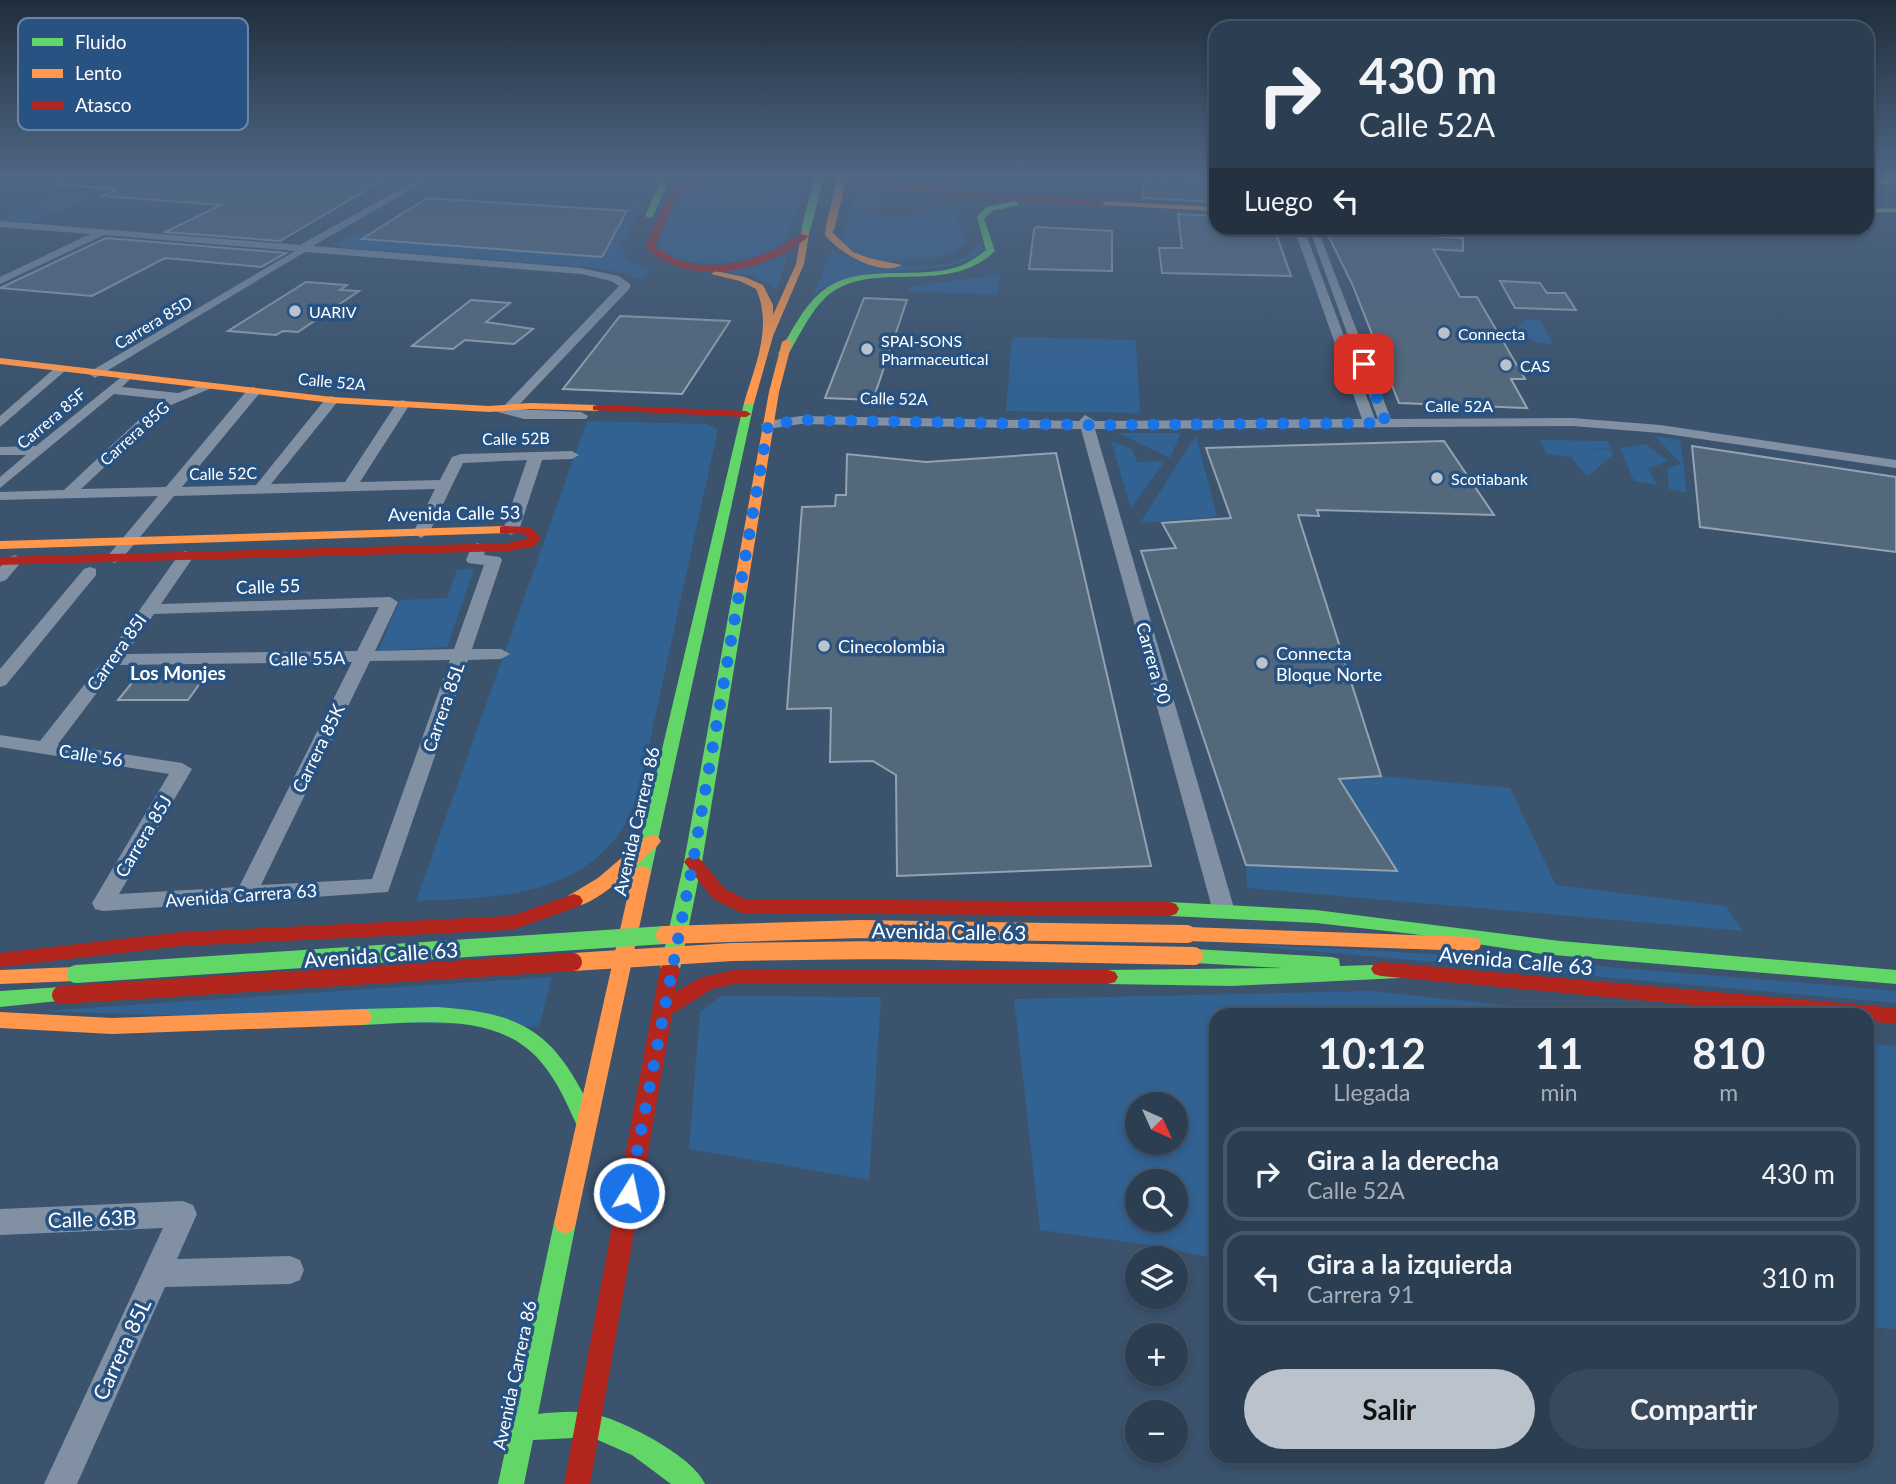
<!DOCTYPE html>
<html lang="es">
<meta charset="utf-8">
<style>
body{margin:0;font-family:Lato,sans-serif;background:#38495c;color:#f1f3f6;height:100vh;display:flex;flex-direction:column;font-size:26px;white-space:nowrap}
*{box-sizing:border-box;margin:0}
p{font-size:23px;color:#a6aeb8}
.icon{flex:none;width:38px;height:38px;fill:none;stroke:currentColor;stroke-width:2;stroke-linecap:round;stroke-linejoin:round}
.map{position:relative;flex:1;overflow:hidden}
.drawer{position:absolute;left:1209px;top:1008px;width:665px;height:455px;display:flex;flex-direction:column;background:#2c3e52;border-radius:21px;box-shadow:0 4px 10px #0003,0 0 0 2px #485769}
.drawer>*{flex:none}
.hud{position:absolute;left:1209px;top:21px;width:665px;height:214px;border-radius:21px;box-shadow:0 4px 10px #0003,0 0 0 2px #485769;background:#2c3e52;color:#f1f3f6;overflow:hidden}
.needle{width:46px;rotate:135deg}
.tools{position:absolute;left:1125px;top:1092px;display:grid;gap:14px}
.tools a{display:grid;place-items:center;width:63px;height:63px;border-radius:50%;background:#2c3e52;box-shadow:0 4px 10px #0003,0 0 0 2px #485769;font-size:35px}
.pin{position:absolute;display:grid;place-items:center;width:60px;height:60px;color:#fff;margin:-30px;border-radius:14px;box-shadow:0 4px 10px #0006}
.me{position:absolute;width:77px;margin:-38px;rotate:10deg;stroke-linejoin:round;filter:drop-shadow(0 0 5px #0008)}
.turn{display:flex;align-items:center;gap:24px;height:147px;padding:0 35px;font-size:32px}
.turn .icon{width:91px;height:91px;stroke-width:2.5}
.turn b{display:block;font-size:49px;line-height:60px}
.then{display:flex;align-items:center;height:66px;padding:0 35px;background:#0003;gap:14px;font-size:26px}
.eta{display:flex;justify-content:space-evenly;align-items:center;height:119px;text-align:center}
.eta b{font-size:42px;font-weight:700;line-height:49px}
.button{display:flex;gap:14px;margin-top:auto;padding:14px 35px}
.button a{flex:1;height:80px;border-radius:42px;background:#bac3cc;color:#111;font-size:28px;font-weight:700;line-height:80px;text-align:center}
.button a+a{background:#38495c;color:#f1f3f6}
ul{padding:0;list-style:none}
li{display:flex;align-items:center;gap:21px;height:94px;margin:0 14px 10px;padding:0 21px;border:4px solid #485769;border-radius:21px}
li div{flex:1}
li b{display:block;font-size:26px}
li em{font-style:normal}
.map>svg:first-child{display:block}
.green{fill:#326292;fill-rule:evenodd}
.building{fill:#54687c;stroke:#94a2b1;stroke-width:2}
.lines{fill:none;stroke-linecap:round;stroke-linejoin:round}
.street{fill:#8191a3;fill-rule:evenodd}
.fast{fill:#63d668;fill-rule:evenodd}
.slow{fill:#ff974d;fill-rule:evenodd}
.jam{fill:#b3261e;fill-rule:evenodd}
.fast-bridge-far1{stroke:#63d668;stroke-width:9}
.fast-bridge{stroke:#63d668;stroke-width:18}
.slow-bridge-far1{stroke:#ff974d;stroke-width:9}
.slow-bridge{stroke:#ff974d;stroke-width:18}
.jam-bridge{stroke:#b3261e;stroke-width:18}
.route{stroke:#1a73e8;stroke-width:12;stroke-dasharray:0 21.6}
.poi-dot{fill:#bac3cc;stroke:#275281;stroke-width:2.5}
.labels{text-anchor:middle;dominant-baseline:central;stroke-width:7;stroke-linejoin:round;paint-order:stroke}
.far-poi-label{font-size:16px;fill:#fff;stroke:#275281;text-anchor:start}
.far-street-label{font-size:16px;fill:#fff;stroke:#275281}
.street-label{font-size:18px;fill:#fff;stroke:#275281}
.poi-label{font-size:18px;fill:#fff;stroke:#275281;text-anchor:start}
.neighbourhood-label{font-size:19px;font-weight:bold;fill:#fff;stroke:#275281}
.near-street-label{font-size:21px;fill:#fff;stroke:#275281}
.key{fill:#275281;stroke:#6886a7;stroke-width:2}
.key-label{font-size:19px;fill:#fff}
</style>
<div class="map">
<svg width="1896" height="1484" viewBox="0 0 1896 1484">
<rect width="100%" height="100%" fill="#3b536d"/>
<!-- green -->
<g class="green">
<path d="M505 174H639L640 178 637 183Z"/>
<path d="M964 174 1125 175 1123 186Z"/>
<path d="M699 181 712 184 707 187 711 192 739 197 760 194 771 188 807 185 784 245C744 265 696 272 656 250L680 191Z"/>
<path d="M46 185 105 191 31 222 0 220 63 191 38 188Z"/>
<path d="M856 189 890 202 877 208 856 206 873 215 899 218 932 213 950 205 967 239C958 266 880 265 858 255 852 252 846 245 841 241Z"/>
<path d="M630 201H639L638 214 620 246 628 260 651 270 640 280 624 273 589 267 345 248 334 245 351 234 376 230 364 239 602 257Z"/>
<path d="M980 239 982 250C959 280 858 261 813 295L832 250 838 254C869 261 966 283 980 239Z"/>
<path d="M788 254 777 289 754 276 704 269 758 265Z"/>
<path d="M1000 275 997 294 908 292 910 286Z"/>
<path d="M1526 319 1541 320 1553 344C1538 343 1527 341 1516 330Z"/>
<path d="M1012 337 1136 340 1140 413 1006 411Z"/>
<path d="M587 421 707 424 718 429 638 795C632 808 627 823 619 834 570 899 489 898 416 901Z"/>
<path d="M1118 433H1181L1170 458Z"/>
<path d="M1196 435 1217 517 1140 523Z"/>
<path d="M1655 436 1680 440 1687 493 1669 489 1667 468 1681 464Z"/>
<path d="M1540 440 1608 441 1611 448 1577 452 1611 449 1613 455 1587 477 1571 457 1547 454Z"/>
<path d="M1111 441 1132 449 1137 462 1165 461 1131 508Z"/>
<path d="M1646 444 1668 461 1648 469 1657 485 1634 481 1620 448Z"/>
<path d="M474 569 447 647 378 651 400 600 447 598 457 570Z"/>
<path d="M1381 776 1510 788 1556 885 1726 906 1743 931 1247 888 1246 865 1396 871 1339 779Z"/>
<path d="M1232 944C1454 952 1675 972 1896 991V1003Z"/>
<path d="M552 977 539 1027 40 1011Z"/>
<path d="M1371 991 1600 1015H1216V1259L1158 1246 1040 1230 1014 999ZM1138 1104H1176V1143H1138ZM1138 1181H1176V1220H1138Z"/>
<path d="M721 996 881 997 869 1180 689 1149 700 1012Z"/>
<path d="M1867 1043 1896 1046V1329L1867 1327Z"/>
</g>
<!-- building -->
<g class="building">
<path d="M57 174H393L280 241 165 232 221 205 102 196 117 189 57 185Z"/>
<path d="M1145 176 1216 181V202L1142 198Z"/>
<path d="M427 198 627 211 602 257 362 239Z"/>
<path d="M1178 214 1216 216V228H1274L1291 276 1162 273 1159 248H1182Z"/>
<path d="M1037 227 1112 231V271L1029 269 1034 229Z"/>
<path d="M1334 230 1463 238V251L1433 249 1460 297H1477L1525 379H1511L1527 408 1399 403 1353 286 1329 237Z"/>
<path d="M106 238 286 253 261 267 165 258 92 296 0 288Z"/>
<path d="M1500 281 1540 283 1547 293H1565L1576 310 1515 308Z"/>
<path d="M306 282 347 285 340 290 359 291 298 332 283 331 276 335 228 331Z"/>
<path d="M864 298 907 300 873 400 825 398Z"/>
<path d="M471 300 510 303 486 322 533 329 514 344 465 340 453 349 412 346Z"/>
<path d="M620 316 730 321 682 394 563 389Z"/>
<path d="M1444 441 1494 515 1317 510 1319 516 1298 515 1381 776 1339 779 1397 871 1246 865 1141 551 1176 548 1162 523 1231 518 1206 448Z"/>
<path d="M1692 446 1896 477V552L1700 527Z"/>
<path d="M1056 453 1151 866 897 876 896 775 873 761 830 762 831 708 787 709 802 507 835 506 836 495H846L847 454 926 462Z"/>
<path d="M135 679H203L188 700H118Z"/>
</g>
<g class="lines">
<!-- street -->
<g class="street">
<path d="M427 174H438L313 246 581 268 619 276 630 284V288L515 409 581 412 588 416 586 419H524L490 410 497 406 503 407 619 286 611 281 581 274 305 252 95 378 89 374 91 371 295 251 104 235 0 284V277L90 234 0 227V221L300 245Z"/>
<path d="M1302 234 1307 237 1375 419H1378L1312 236 1321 238 1391 419 1572 418 1660 425 1896 460V468L1660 433 1572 426 1095 429 1234 908 1231 914 1223 916 1215 914 1212 908 1081 429 801 424 768 429 761 425 768 421 801 416 1079 421 1085 415 1095 421 1362 419 1297 237Z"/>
<path d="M56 367 66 370 0 427V416Z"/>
<path d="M125 374 131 378 122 387 178 393 208 383 214 387 171 405 81 489 166 487 249 388 254 387 261 391 259 394 182 487 256 485 327 397 332 396 339 400 271 484 345 482 398 401 403 400 410 404 360 482 440 480 452 457 461 454 572 451 579 455 572 459 542 460 519 530 511 535 503 530 527 460 463 463 429 533 421 538 413 533 435 489 174 496 120 561 114 563 106 558 158 496 0 500V492L64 490 161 399 114 394 0 488V477L26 455H0V447L36 446Z"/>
<path d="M478 543 486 548 484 555 500 557 502 560 472 649H501L510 654 501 659 468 660 388 892 103 911 95 909 92 903 169 774 0 747V735L40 741 107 656 180 553 186 551 194 556 161 604 390 597 398 602 375 651 454 649 484 565 468 563 466 560 472 545ZM379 607 357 651 126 654 154 614ZM450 660 372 879 261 885 370 661ZM352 662 239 887 119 894 192 769 182 763 58 744 118 665Z"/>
<path d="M15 555 23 560 6 580 0 582V567L9 557Z"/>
<path d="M90 567 96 569V575L6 685 0 687V669L84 569Z"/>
<path d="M183 1201 193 1205 197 1214 177 1259 290 1256 300 1260 304 1270 300 1280 290 1284 165 1287 77 1484H44L163 1228 0 1235V1209Z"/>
</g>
<!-- fast -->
<g class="fast">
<path d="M651 174H659L667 184 653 216 649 218 645 216 659 184Z"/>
<path d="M1190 174H1216V177Z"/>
<path d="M1016 201 1019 205 992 211 984 219 995 251C947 298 871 257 826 297 809 313 799 337 787 356L778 354C791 333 802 308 821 292 857 262 912 280 953 268 966 265 976 258 986 250L977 217 986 207Z"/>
<path d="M1896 208V212L1867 213V209Z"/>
<path d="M749 400 754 403 651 872 648 876H636L633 872 744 403Z"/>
<path d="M740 586 747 590 702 862 680 969 677 974 670 976 663 974 660 969 684 862 733 590Z"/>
<path d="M1170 902 1316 910 1560 941 1896 970V984L1542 954 1413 934 1316 923 1170 916 1164 914 1161 909 1164 904Z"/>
<path d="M1194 949 1332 957 1339 959 1340 966 1400 964 1407 966 1410 971 1407 976 1400 978 1231 986 1108 984 1101 982 1098 977 1101 972 1108 970 1282 968 1194 963 1187 961 1185 956 1187 951Z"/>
<path d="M61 987 68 990 71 995 68 1000 0 1007V991Z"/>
<path d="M437 1007C532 1013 557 1037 597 1121L594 1128 586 1130 578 1128C567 1104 558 1082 541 1062 498 1011 421 1023 362 1025L355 1023 352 1017 355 1011 362 1009Z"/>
<path d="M565 1212 573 1216 576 1223 538 1414C558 1412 578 1410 598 1415 626 1422 694 1457 705 1484H671L632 1455 598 1440 574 1438 533 1440 524 1484H498L554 1223 557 1216Z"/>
</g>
<!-- slow -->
<g class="slow">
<path d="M1896 179V183L1867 185V181Z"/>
<path d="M1102 201 1216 207V211L1099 205Z"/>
<path d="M806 226 810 228 804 264 773 336 754 403 745 405 744 403C755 365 773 327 756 289L740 281 711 274 715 271 745 277 763 285 773 305V315L796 264 802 228Z"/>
<path d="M825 231H831L853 252 869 258 902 265C880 277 839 253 825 235Z"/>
<path d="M787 339 792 342 779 392 747 590 740 594 733 590 769 392 782 342Z"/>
<path d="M0 358 332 397 489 406 530 403 597 405 602 408 597 411 530 409 489 412 332 403 0 364Z"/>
<path d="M504 526 508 527V533L0 549V541Z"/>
<path d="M652 835 658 837 661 841 658 845C641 861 591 913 568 906L565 901 568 896 598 878 646 837Z"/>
<path d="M642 866 648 868 651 872 576 1223 573 1230 565 1234 557 1230 554 1223 633 872 636 868Z"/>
<path d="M1187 927 1472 937 1479 939 1481 944 1479 949 1472 951 1187 941 1180 939 1178 934 1180 929Z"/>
<path d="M76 967 83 969 86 974 83 979 76 981 0 984V970Z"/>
<path d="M362 1009 369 1011 372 1017 369 1023 362 1025 112 1034 0 1028V1012L112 1018Z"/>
</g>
<!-- jam -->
<g class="jam">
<path d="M706 174H790L1008 196 1102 201 1106 203 1102 205 1008 200 761 176H714L690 185 680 194 669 212 655 246C700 282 759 262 802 234L809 236C769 272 687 289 646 247 659 215 669 182 706 174Z"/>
<path d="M597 405 746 411 751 414 746 417 593 410V406Z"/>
<path d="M504 526 531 527 541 538 533 547 509 551 0 565V557L509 543 528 538 524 534 500 533V527Z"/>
<path d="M693 856 699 858 725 889 745 899 1170 902 1176 904 1179 909 1176 914 1170 916 742 913 713 899 684 862 687 858Z"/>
<path d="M574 894 580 896 583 901 580 906 512 930 182 946 0 967V953L182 932 511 916Z"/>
<path d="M670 962 677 964 680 969 675 992 700 978 738 969 1108 970 1115 972 1118 977 1115 982 1108 984 738 983 712 989 672 1014 590 1484H564L660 969 663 964Z"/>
<path d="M1381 962 1896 1008V1024L1867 1021V1015H1799L1381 976 1374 974 1371 969 1374 964Z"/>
</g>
<!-- fast-bridge-far1 -->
<path class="fast-bridge-far1" d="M806 228 820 174"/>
<!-- fast-bridge -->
<path class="fast-bridge" d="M76 974 665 935"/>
<!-- slow-bridge-far1 -->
<path class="slow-bridge-far1" d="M830 228 843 174"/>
<!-- slow-bridge -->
<g class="slow-bridge">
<path d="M665 935 861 929 1187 934"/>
<path d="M573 962 732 952 882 950 1194 956"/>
</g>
<!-- jam-bridge -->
<path class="jam-bridge" d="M61 995 573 962"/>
</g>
<!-- sky -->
<linearGradient id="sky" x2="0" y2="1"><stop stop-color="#202e3c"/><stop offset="0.46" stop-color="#4f6684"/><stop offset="1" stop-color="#4f6684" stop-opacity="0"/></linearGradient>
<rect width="1896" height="381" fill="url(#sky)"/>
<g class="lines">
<!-- route -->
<path class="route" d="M629 1193 693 862 768 425 801 420 1095 425 1386 423 1364 364"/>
</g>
<!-- markers -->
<g class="poi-dot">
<circle cx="295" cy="311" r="7"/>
<circle cx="1444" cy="333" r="7"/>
<circle cx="867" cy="349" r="7"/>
<circle cx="1506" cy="365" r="7"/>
<circle cx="1437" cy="478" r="7"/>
<circle cx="824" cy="646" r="7"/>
<circle cx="1262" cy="663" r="7"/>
</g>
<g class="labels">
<!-- far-poi labels -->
<g class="far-poi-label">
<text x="309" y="311">UARIV</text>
<text x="1458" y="333">Connecta</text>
<text x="881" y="340">SPAI-SONS<tspan x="881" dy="18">Pharmaceutical</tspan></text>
<text x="1520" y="365">CAS</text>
<text x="1451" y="478">Scotiabank</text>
</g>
<!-- far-street labels -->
<g class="far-street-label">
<text transform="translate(153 322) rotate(-31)">Carrera 85D</text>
<text transform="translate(332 381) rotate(5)">Calle 52A</text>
<text transform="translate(894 398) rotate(1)">Calle 52A</text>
<text x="1459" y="405">Calle 52A</text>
<text transform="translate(51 418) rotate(-40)">Carrera 85F</text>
<text transform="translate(134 433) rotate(-42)">Carrera 85G</text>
<text transform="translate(516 438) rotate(-1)">Calle 52B</text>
<text transform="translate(223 473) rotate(-1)">Calle 52C</text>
</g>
<!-- street labels -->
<g class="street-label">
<text transform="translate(454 513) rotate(-1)">Avenida Calle 53</text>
<text transform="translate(268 586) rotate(-2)">Calle 55</text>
<text transform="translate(116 652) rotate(-55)">Carrera 85I</text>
<text transform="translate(307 658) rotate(-1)">Calle 55A</text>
<text transform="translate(1154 663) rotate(74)">Carrera 90</text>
<text transform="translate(443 707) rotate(-71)">Carrera 85L</text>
<text transform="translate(318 748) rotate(-64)">Carrera 85K</text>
<text transform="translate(91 755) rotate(9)">Calle 56</text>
<text transform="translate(636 821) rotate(-77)">Avenida Carrera 86</text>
<text transform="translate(143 836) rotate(-59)">Carrera 85J</text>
<text transform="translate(241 895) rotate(-4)">Avenida Carrera 63</text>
<text transform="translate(514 1375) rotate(-78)">Avenida Carrera 86</text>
</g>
<!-- poi labels -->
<g class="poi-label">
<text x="838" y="646">Cinecolombia</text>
<text x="1276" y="653">Connecta<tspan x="1276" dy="21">Bloque Norte</tspan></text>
</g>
<!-- neighbourhood labels -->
<g class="neighbourhood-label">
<text x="178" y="672">Los Monjes</text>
</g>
<!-- near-street labels -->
<g class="near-street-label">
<text transform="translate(949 931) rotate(1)">Avenida Calle 63</text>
<text transform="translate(381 954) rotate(-4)">Avenida Calle 63</text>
<text transform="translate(1516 960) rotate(5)">Avenida Calle 63</text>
<text transform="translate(92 1218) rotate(-2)">Calle 63B</text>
<text transform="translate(121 1349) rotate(-65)">Carrera 85L</text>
</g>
</g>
<!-- legend -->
<rect x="18" y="18" width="230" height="112" rx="10" class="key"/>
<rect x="32" y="38" width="31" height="8" fill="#63d668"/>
<rect x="32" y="69" width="31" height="9" fill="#ff974d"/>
<rect x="32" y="101" width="31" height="8" fill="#b3261e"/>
<g class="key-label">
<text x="75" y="49">Fluido</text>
<text x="75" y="80">Lento</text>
<text x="75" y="112">Atasco</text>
</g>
</svg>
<div class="tools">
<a><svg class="needle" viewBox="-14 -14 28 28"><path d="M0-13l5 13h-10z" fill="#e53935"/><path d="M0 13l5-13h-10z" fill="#a6aeb8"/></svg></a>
<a><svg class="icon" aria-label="search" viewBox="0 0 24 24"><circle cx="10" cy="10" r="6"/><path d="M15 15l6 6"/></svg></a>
<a><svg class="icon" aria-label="layers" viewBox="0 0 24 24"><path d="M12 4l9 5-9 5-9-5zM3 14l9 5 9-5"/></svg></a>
<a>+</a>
<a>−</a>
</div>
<div class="pin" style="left:1364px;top:364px;background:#d93025"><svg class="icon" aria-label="arrive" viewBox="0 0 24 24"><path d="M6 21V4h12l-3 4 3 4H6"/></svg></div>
<svg class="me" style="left:629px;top:1193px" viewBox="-20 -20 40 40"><circle r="17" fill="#1a73e8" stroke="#fff" stroke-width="3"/><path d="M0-11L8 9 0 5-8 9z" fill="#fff"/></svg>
<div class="hud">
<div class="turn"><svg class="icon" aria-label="right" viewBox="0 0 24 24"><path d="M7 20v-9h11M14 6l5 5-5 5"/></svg><div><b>430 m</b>Calle 52A</div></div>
<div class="then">Luego<svg class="icon" aria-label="left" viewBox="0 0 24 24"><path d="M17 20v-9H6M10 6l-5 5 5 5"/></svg></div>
</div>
<section class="drawer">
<div class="eta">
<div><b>10:12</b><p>Llegada</p></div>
<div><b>11</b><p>min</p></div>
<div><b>810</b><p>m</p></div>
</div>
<ul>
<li><svg class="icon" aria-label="right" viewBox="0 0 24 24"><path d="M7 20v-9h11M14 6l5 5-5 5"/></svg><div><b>Gira a la derecha</b><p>Calle 52A</p></div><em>430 m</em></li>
<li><svg class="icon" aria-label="left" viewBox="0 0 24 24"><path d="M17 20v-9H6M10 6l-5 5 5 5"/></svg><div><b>Gira a la izquierda</b><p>Carrera 91</p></div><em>310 m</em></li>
</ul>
<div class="button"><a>Salir</a><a>Compartir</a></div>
</section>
</div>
